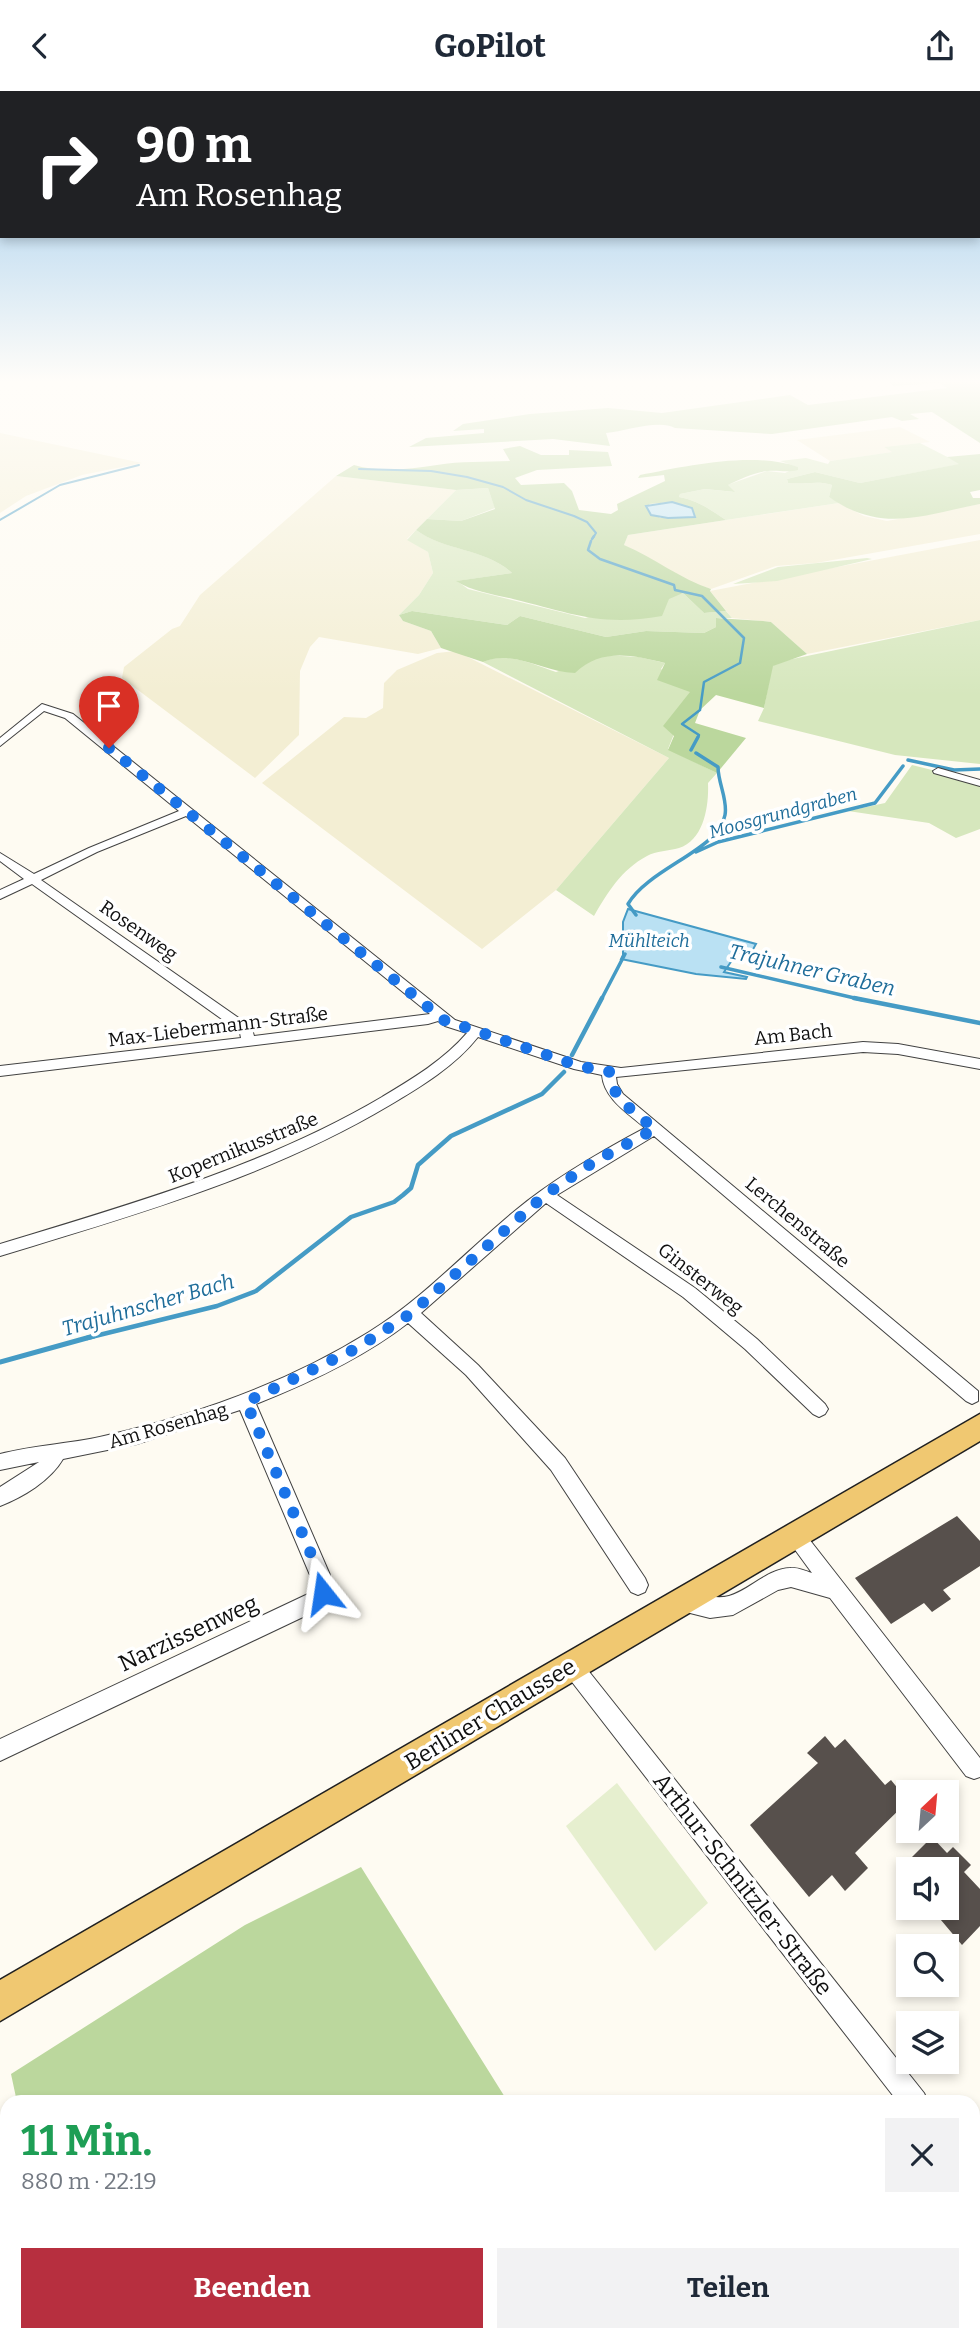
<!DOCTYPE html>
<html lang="de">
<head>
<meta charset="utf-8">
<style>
	body { margin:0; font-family:Bitter,serif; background:#f2f2f3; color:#1f2937; height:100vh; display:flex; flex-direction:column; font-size:26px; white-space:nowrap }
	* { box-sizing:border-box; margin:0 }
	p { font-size:23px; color:#747a83 }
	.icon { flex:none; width:38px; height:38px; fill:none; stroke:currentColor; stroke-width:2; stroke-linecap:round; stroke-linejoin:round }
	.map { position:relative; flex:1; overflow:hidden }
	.side { position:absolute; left:0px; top:2004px; width:980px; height:247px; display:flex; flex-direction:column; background:#fff; border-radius:21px 21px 0 0; box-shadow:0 4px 10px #0003 }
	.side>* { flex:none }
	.banner { position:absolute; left:0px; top:0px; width:980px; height:147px; box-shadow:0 4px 10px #0003; background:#202124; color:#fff; overflow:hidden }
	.needle { width:46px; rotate:26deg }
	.tools { position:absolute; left:896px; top:1689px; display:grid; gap:14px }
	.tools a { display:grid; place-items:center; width:63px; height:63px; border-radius:0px; background:#fff; box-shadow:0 4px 10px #0003; font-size:35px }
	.pin { position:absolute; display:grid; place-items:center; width:60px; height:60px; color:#fff; margin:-72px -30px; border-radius:50% 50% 50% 0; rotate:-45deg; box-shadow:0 0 7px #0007 }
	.pin .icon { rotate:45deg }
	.me { position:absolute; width:77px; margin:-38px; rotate:345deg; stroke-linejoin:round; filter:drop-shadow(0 0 5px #0008) }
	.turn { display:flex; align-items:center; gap:24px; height:147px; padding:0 21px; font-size:32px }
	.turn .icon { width:91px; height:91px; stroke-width:2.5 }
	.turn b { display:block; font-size:49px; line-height:60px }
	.round { display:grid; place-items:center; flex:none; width:74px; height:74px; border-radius:0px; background:#f2f2f3 }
	.summary { display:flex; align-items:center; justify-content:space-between; height:119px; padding:0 21px }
	h1 { font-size:42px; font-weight:700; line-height:52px; color:#1e9e55 }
	.button { display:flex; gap:14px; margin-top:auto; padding:14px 21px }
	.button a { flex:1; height:80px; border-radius:0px; background:#b72f3f; color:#fff; font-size:28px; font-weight:700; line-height:80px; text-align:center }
	.button a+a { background:#f2f2f3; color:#1f2937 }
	header { display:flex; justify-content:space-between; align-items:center; height:91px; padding:0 21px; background:#fff; font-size:32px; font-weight:700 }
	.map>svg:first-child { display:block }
	.farmland { fill:#f3eed3 }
	.green { fill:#d6e7bd }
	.forest { fill:#bbd79d; fill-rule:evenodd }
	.pitch { fill:#e6efcf }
	.water { fill:#bae1f3; stroke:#459bc5; stroke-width:2 }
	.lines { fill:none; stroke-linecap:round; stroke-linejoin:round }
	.stream-far4 { stroke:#459bc5; stroke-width:2 }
	.stream-far3 { stroke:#459bc5; stroke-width:2.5 }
	.stream-far2 { stroke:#459bc5; stroke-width:3.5 }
	.stream-far1 { stroke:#459bc5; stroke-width:4.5 }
	.stream { stroke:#459bc5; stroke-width:5 }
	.building { fill:#57504c }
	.minor-casing { stroke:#424242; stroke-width:2 }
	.primary-casing { stroke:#202020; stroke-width:3 }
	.minor { fill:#fff; fill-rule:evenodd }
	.primary { fill:#f0c871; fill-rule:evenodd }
	.route { stroke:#1a73e8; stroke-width:12; stroke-dasharray:0 21.6 }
	.labels { text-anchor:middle; stroke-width:7; stroke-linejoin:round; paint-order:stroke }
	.far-water-label { font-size:18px; font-style:italic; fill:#1f6d9a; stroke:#fff }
	.street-label { font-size:19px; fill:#0f0f0f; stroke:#fff }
	.water-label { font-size:21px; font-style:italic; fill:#1f6d9a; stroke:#fff }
	.near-street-label { font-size:23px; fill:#0f0f0f; stroke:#fff }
</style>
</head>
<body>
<header><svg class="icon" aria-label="back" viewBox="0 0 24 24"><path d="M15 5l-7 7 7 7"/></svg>GoPilot<svg class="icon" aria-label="share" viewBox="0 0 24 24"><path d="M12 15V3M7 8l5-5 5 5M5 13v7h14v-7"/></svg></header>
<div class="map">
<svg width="980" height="2250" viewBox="0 0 980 2250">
	<rect width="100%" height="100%" fill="#fefbf2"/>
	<path class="farmland" d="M 900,336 L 930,351 L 885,356 L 893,361 L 830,370 L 797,349 Z
		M 0,342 L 142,372 L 82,384 L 26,405 L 0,422 Z
		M 336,385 L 456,399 L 407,448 L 428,461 L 433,482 L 419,504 L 399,524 L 403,530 L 431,540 L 441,557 L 418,563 L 319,546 L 310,556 L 300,580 L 299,644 L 255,687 L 122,587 L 124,576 L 172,538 L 180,535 L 200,504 Z
		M 839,412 L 864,425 L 887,430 L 980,413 L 980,443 L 816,472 L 776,475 L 711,498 L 687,490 L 624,454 L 628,444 Z
		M 980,449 L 980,529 L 807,563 L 771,531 L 732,527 L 710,500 Z
		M 456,560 L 669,667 L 556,799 L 482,858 L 262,692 L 344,626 L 366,627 L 383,617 L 384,592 L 397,579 L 437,562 Z"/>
	<path class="green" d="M 920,352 L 961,373 L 860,392 L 815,381 L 787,388 L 788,392 C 804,394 818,389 832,394 L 829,406 L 839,412 L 726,429 C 709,418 699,410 679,406 L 680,403 L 705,398 L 734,401 L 727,394 L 767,380 L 785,382 L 797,376 L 780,370 L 806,367 L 828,373 L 830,370 L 892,361 L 884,356 Z
		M 488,397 L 495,417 L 461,430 L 427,428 L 456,399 Z
		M 416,439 C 445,460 487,458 512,482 L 457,490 L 468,498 L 585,527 L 683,502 L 704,522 L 726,520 L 732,527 L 716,527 L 716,536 L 704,542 L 646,540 L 606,546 L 520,525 L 507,534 L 412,520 L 399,524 L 419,504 L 433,482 L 428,461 L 407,449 Z
		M 867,467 L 872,468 L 777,490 L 733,493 L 778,476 Z
		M 980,529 L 980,673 L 895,664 L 758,630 L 764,617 L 772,575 L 783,570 Z
		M 604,564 L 639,566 L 665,572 L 661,578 L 691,600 L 668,658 L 717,682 L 708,692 C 709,715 704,749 679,757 C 669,760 656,760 647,765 C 621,779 608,801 594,825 L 556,799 L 669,667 L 483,571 C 507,560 532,573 556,581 Z
		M 912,674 L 980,691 L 980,738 L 956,747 L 929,732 L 848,720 L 885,712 Z"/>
	<path class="forest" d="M 889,290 L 980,290 L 980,352 L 932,321 L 910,323 L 919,328 L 902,330 L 892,326 L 772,343 L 675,337 C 659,328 626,340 606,342 L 610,355 L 553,348 L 409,356 L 426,347 L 484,342 L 484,338 L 453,340 L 463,333 L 530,323 L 608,317 L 662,322 L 790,304 L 808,314 L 947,297 L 939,292 L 893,295 Z
		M 520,355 L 541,364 L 569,364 L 569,359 L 608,361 L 612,375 L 537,379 L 515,387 L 521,394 L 564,392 L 572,400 L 579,419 L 611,423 L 618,419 L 617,413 L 665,390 L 664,384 L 638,387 L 640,384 C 686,375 753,360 798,376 L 798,379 C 786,382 779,379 768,380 C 755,381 740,388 728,394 L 735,401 L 705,398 L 680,403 L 679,406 C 699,410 709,418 726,429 L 628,444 L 624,454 C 655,467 680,488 711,498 L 710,500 L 726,520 L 704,522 L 683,502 L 669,508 L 662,525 C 600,536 571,522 513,508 C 493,503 473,501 456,490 L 512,482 C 487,458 444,460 416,439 L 427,428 L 461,430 L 495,418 L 488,397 L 456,399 L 336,385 L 354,374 C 381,382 409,378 437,374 C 460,370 486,371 510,370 L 503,358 ZM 672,411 L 689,416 L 694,426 L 660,427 L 649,413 Z
		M 980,363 L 980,399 L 970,401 L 973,407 L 980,407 L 980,413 C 922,424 882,443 829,406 L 832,394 C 818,389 803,394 788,392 L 787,388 L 815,381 L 860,392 L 959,373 L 947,366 Z
		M 412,520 L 507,534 L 520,525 L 606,546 L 646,540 L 704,542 L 716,536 L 716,527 L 763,530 L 771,531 L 807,563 L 773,575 L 764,617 L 716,604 L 700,619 L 695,632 L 746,647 L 717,682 L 668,659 L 674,645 L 663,635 L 690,601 L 657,589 L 665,572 C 632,564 601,557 575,582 C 543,581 513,558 483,571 L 441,557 L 431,540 L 403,530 L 399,524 Z
		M 361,1776 L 508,2011 L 17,2011 L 11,1983 L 245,1834 Z
		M 7,2111 L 7,2244 L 581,2244 L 585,2250 L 0,2250 L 0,2115 Z"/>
	<path class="pitch" d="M 617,1692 L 708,1812 L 655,1860 L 566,1735 Z"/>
	<path class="water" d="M 672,411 L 692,417 L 695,426 L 668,427 L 651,424 L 646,415 Z
		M 628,818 L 756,853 L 751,862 L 737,862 L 724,881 L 747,886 L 746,888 L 696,883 L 621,868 L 623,864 L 623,831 Z"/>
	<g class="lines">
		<path class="stream-far4" d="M 359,378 L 431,380 L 467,386 L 503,396 L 526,409 L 574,425 L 587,431 L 596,442 L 593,447
			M 0,429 L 60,394 L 139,374"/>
		<path class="stream-far3" d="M 592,448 L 594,445
			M 591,450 L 588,459 L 600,468 L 674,494 L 675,499 L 702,505 L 744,547 L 740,572 L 704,591 L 700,619 L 682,633 L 699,644 L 697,648"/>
		<path class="stream-far2" d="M 691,659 L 698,646
			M 908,669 L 954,679 L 980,678
			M 696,761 L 718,751 L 875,712 L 903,675
			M 636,824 L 628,813 C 649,777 719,759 725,724 C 728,709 718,692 718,676 L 696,662
			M 721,876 L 863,909
			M 601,909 L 625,863"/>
		<path class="stream-far1" d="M 854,907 L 980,932
			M 572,964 L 602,907
			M 87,1247 L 217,1215 L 256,1200 L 351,1126 L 394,1111 L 403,1104 L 411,1097 L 418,1074 L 451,1045 L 542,1003 L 564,981"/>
		<path class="stream" d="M 0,1271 L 94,1245"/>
	</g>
	<path class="building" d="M 957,1425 L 980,1450 L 980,1475 L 943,1499 L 951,1508 L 932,1521 L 924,1512 L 891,1533 L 855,1487 Z
		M 825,1645 L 835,1657 L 845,1648 L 885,1694 L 891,1689 L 908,1710 L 855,1762 L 868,1777 L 845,1800 L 832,1784 L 809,1806 L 750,1734 L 818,1672 L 807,1662 Z
		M 932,1746 L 947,1762 L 953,1756 L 971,1774 L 964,1781 L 980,1798 L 980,1835 L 962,1854 L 930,1816 L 947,1816 L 947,1778 L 900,1778 Z"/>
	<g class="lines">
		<g class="minor-casing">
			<path id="minor" d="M 42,613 L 73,623 L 455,929 L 581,971 L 621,977 L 863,951 L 898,953 L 980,968 L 980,978 L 898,963 L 863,961 L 616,986 L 617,993 L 623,1003 L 978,1300 L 978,1310 L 972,1313 L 966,1310 L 654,1045 L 557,1104 L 695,1197 L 757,1248 L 825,1313 L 828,1318 L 825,1323 L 819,1326 L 813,1323 L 745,1258 L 683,1206 L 546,1112 L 421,1222 L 478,1274 L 565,1367 L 645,1487 L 648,1494 L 645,1501 L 638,1504 L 631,1501 L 551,1379 L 466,1284 L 408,1232 C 363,1267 309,1292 256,1313 L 330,1484 L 332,1502 L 322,1517 L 0,1670 L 0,1648 L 308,1503 L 312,1499 L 310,1484 L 240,1319 L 137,1353 L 63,1368 C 50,1390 23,1406 0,1415 L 0,1396 L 39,1371 L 0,1379 L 0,1363 C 34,1354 70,1353 104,1345 C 196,1324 289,1291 369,1241 C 424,1207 467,1159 516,1119 C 555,1087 600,1061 645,1037 C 628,1022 604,1008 602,984 L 574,978 L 478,946 C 455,975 422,995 390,1014 C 269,1086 134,1124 0,1165 L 0,1153 C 131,1113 263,1076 382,1006 C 412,988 444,969 467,942 L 445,935 L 438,930 L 428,933 L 0,985 L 0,975 L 241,947 L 240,942 L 233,936 L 32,793 L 0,808 L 0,799 L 24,788 L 0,770 L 0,762 L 34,783 L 89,757 L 179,720 L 65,627 L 44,620 L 0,655 L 0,647 ZM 186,725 L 430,923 L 254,945 L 252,938 L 243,930 L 41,789 L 97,761 Z
				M 938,677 L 980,689 L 980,695 L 934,682 L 933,680 Z
				M 795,1436 L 802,1439 L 980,1667 L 980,1686 L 974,1688 L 966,1685 L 830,1507 L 791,1496 L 778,1499 L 733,1524 L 710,1527 L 674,1518 L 671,1511 L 674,1504 C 691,1497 710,1510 729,1505 C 750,1499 767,1478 790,1477 C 797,1476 805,1480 812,1482 L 785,1445 L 788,1439 Z
				M 572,1565 L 579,1568 L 924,2002 L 928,2011 L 898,2011 L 565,1582 L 562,1575 L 565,1568 Z
				M 973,2072 L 980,2074 L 980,2107 L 973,2105 Z"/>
		</g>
		<g class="primary-casing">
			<path id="primary" d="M 980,1323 L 980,1350 L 0,1930 L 0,1889 Z"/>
		</g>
		<use href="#minor" class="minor"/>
		<use href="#primary" class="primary"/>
	</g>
	<linearGradient id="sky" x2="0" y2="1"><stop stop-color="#95c6ec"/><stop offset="0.48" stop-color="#fffdf9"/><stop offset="1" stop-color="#fffdf9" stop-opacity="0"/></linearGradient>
	<rect width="980" height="605" fill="url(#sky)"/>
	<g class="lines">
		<path class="route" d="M 109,657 L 444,929 L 579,975 L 610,981 C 610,1007 636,1022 655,1038 L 595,1070 L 545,1104 L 410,1223 L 357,1257 L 246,1311 L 320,1484 L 323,1502"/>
	</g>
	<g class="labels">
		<g class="far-water-label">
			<text transform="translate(783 722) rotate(-15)" y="6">Moosgrundgraben</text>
			<text x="649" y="856">Mühlteich</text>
		</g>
		<g class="street-label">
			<text transform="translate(139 839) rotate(35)" y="7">Rosenweg</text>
			<text transform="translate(218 935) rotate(-7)" y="7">Max-Liebermann-Straße</text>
			<text transform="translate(793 943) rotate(-6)" y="7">Am Bach</text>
			<text transform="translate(243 1056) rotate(-22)" y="7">Kopernikusstraße</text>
			<text transform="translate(798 1131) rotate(40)" y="7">Lerchenstraße</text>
			<text transform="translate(701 1187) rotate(38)" y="7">Ginsterweg</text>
			<text transform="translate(168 1334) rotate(-16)" y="7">Am Rosenhag</text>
		</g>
		<g class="water-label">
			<text transform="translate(812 879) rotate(13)" y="7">Trajuhner Graben</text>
			<text transform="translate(148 1214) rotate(-16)" y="7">Trajuhnscher Bach</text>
		</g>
		<g class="near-street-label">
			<text transform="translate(188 1542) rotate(-25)" y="8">Narzissenweg</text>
			<text transform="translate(490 1623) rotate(-31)" y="8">Berliner Chaussee</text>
			<text transform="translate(743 1793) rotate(52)" y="8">Arthur-Schnitzler-Straße</text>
		</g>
	</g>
</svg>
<div class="tools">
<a><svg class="needle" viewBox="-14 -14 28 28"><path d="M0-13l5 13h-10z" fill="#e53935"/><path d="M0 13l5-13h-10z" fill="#747a83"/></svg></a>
<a><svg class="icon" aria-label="sound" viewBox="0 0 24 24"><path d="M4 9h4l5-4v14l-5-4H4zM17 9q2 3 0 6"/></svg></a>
<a><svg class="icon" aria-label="search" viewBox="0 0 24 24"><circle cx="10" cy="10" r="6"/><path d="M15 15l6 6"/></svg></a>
<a><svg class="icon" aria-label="layers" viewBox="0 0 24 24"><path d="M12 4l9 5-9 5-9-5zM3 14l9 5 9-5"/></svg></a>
</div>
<div class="pin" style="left:109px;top:657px;background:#d93025"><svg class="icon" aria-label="arrive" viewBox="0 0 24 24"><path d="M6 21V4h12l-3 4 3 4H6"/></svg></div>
<svg class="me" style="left:323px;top:1502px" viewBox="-20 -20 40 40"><path d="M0-17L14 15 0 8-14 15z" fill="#1a73e8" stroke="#fff" stroke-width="4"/></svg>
<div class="banner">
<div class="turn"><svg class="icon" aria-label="right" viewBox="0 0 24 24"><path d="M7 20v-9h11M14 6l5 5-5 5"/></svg><div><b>90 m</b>Am Rosenhag</div></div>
</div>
<section class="side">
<div class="summary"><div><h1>11 Min.</h1><p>880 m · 22:19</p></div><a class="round"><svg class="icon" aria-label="close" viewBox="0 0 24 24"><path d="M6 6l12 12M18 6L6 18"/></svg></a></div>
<div class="button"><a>Beenden</a><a>Teilen</a></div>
</section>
</div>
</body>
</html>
